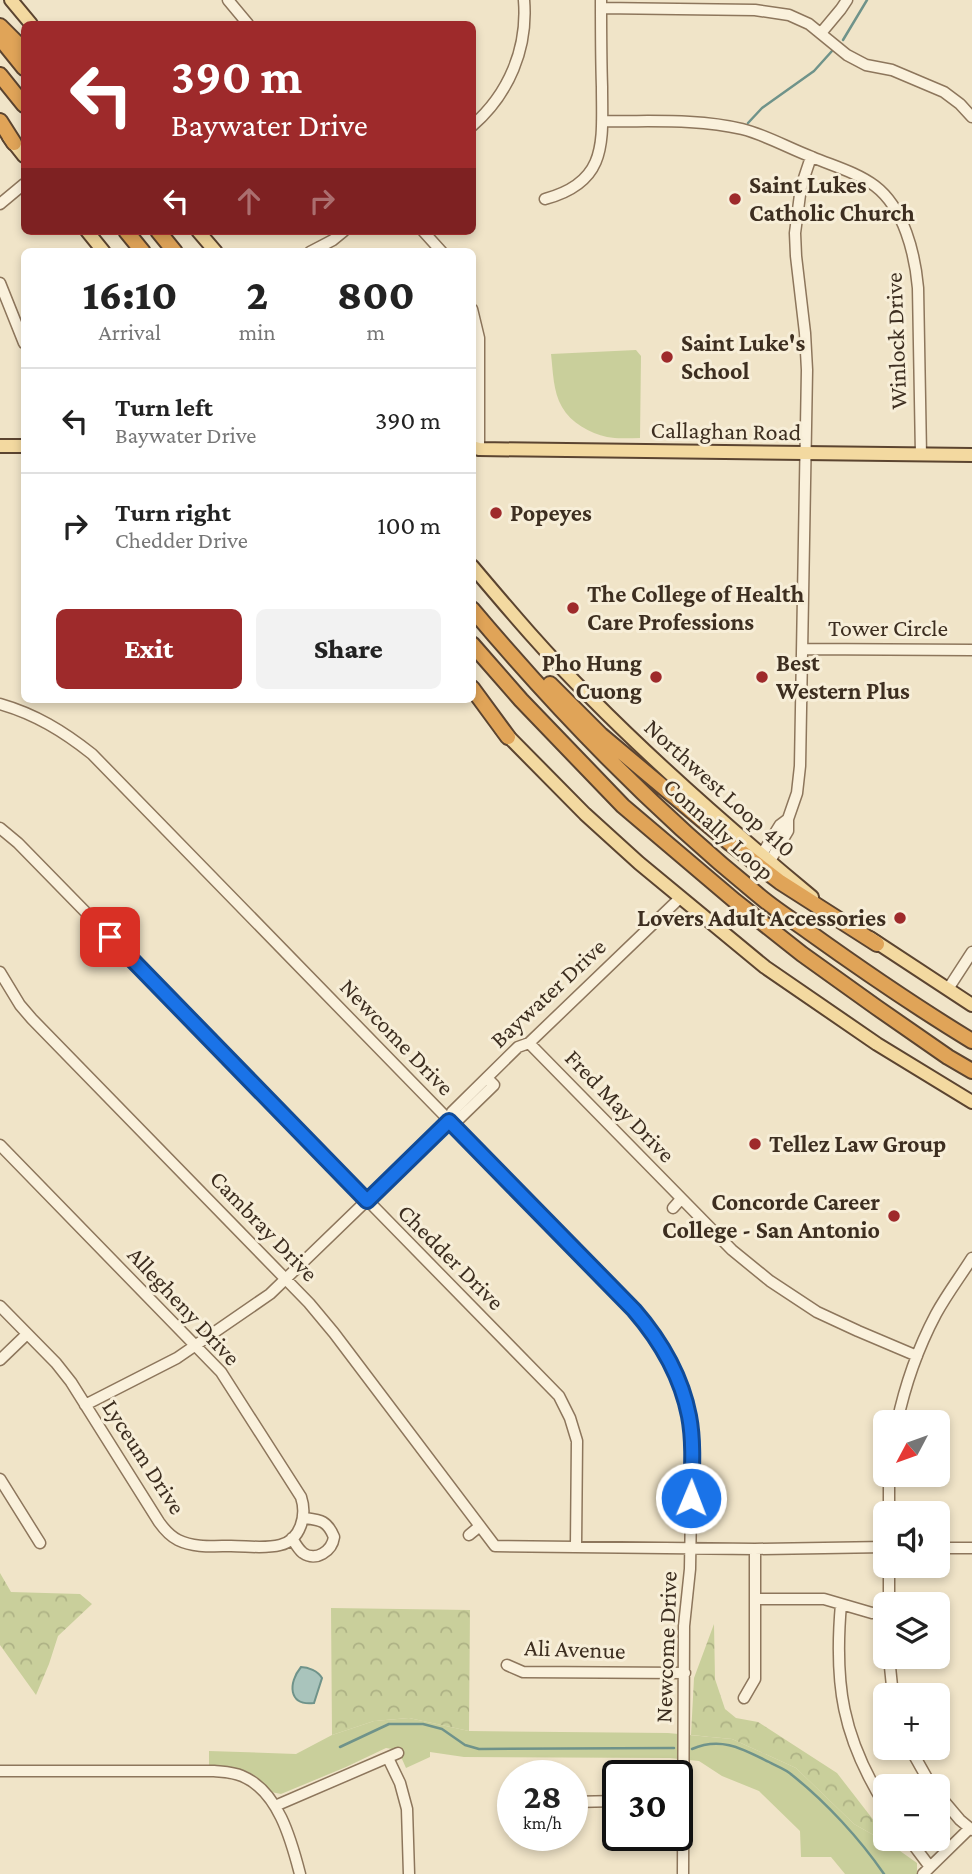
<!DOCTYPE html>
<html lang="en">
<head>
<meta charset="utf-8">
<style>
	body { margin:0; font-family:"Crimson Pro",serif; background:#f2f2f2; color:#222; height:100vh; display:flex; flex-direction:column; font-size:26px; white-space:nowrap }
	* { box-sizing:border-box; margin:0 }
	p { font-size:23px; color:#767676 }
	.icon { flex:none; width:38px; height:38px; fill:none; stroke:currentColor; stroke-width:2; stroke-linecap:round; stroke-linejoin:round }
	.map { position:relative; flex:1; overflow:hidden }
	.side { position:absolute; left:21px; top:248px; width:455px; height:455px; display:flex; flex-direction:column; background:#fff; border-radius:10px; box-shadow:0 4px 10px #0003 }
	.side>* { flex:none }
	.hud { position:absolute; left:21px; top:21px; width:455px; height:214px; border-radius:10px; box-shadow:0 4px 10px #0003; background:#9e2a2b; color:#fff; overflow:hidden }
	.needle { width:46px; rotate:229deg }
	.fabs { position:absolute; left:873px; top:1410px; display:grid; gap:14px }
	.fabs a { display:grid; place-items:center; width:77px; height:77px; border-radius:10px; background:#fff; box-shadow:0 4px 10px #0003; font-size:35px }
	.speed { position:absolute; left:497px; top:1760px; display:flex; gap:14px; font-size:35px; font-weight:700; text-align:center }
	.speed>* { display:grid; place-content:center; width:91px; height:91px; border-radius:50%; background:#fff; box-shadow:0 4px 10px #0003; line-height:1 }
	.speed small { font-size:18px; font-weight:400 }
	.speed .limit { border:4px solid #111; border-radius:10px; background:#fff; color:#111 }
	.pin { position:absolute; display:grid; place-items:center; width:60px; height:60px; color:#fff; margin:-30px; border-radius:14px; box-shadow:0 4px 10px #0006 }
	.me { position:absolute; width:77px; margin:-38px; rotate:1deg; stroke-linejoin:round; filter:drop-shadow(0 0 5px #0008) }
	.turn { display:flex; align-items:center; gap:24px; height:147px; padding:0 35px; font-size:32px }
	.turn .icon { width:91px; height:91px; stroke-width:2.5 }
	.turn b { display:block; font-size:49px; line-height:60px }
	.lanes { display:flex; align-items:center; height:66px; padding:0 35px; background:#0003; justify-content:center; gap:35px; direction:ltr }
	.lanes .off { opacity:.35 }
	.eta { display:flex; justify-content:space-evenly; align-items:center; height:119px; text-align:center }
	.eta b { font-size:42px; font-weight:800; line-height:49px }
	.action { display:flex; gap:14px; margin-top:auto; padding:14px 35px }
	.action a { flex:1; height:80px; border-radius:10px; background:#9e2a2b; color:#fff; font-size:28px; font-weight:800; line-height:80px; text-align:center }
	.action a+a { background:#f2f2f2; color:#222 }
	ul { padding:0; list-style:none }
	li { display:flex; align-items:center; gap:21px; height:105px; padding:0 35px; border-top:2px solid #e0e0e0 }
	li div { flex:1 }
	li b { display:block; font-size:26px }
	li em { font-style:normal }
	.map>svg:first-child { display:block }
	.green { fill:#c9cf9b }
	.forest { fill:url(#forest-crowns) }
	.water { fill:#a9c4bc; stroke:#6f938a; stroke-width:2 }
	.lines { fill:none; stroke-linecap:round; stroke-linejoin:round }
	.stream { stroke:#6f938a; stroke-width:2.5 }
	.minor-casing { stroke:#8d765c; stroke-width:13 }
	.major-casing { stroke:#5b4430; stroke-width:16 }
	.highway-casing { stroke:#5b4430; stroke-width:18 }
	.minor { stroke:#faf1dc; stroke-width:10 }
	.major { stroke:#f3d9a0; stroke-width:12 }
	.highway { stroke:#e0a458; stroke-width:14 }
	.route-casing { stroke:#114b97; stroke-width:18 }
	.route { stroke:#1a73e8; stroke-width:12 }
	.poi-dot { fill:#9e2a2b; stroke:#f7eed8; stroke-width:2.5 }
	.labels { text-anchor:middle; stroke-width:6; stroke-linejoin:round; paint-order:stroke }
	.poi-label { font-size:24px; font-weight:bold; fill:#3d2e20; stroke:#f7eed8; text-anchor:start }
	.street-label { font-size:24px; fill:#3d2e20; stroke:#f7eed8 }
</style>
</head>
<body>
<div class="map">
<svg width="972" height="1874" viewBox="0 0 972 1874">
	<defs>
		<pattern id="forest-crowns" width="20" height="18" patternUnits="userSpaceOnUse" patternTransform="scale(1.75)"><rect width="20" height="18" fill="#c9cf9b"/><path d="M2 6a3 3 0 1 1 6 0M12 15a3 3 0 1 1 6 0" fill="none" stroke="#aeb285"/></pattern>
	</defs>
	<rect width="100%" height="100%" fill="#f0e4c8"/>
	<path class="green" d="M 636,350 L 641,356 L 640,438 C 629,438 617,439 607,437 C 590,433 571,423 562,407 C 553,392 553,371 551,354 Z
		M 409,1718 L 469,1731 L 668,1733 L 732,1739 L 796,1768 L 854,1824 L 893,1846 L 917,1863 L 917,1874 L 845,1874 L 831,1857 L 801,1857 L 800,1831 L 759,1791 L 722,1776 L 699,1761 L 670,1758 L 464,1757 L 430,1752 L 430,1757 L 406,1768 L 398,1750 L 386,1748 L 346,1767 L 281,1794 L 271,1792 C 250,1766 241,1768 209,1768 L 209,1751 L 296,1754 L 332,1735 L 374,1721 Z"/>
	<path class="forest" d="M 0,1573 L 11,1592 L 80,1594 L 92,1604 L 58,1636 L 49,1664 L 36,1695 L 0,1645 Z
		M 331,1608 L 470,1610 L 469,1731 L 409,1718 L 374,1721 L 332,1735 Z
		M 714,1624 L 715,1679 L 725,1709 L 736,1718 L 758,1722 L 837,1773 L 885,1835 L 886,1839 L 889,1839 L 893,1846 L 854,1824 L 796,1768 L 732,1739 L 691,1735 L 694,1678 Z"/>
	<path class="water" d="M 301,1667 C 308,1667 318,1671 322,1678 L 314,1703 C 288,1706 288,1683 301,1667 Z"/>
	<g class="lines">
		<path class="stream" d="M 843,40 L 867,0
			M 748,123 L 762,108 L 814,71 L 832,51
			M 340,1747 L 389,1724 L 423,1724 L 442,1729 L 465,1745 L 479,1749 L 674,1748
			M 692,1749 C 721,1736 743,1749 769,1762 C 776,1766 786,1769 792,1775 C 826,1802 860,1839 884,1874"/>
		<g class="minor-casing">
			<path id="minor" d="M 228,0 L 248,24
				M 601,8 L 755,10 L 789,15 L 809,24 L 847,55 L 866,65 L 892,70 L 944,92 L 960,104 L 972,117
				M 821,33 L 841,9 L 847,0
				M 602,121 C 648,122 696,118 742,129 C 766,135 788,148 812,157 C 833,166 856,172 875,186 C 904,208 915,254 918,288 L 921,455
				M 472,126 C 509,94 528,48 524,0
				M 545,199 C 609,182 602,141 602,87 C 601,58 601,29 601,0
				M 0,204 L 24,184
				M 423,231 L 442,252
				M 310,252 L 333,240 L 344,231
				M 0,283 L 24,343
				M 472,309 L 479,338 L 479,449
				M 803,649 L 972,650
				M 0,704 C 35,714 63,731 92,754 L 634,1310 L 649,1327 L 663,1348 L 674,1369 L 682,1390 L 689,1416 L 692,1449 L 690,1569 L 684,1626 L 683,1874
				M 0,828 L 18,843 L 559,1396 L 570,1418 L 577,1441 L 576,1546
				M 762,854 L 780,825 L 788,819
				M 770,861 L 788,831 L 788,819 L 797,793 L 800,766 L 807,370 L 805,333 L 796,256 L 795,233 L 801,187 L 811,157
				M 0,972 L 20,1005 L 32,1019 L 309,1303 L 334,1333 L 495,1546 L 755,1549 L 886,1547
				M 948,989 L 972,952
				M 529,1043 L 732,1250 L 770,1281 L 817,1312 L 858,1331 L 917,1356
				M 449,1121 L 459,1119 L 494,1085 L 487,1078
				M 0,1145 L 221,1372 L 301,1497 C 307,1515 301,1540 280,1545 C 265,1549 247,1546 231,1546 C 214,1546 194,1548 178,1540 C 170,1536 164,1529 159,1522 L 71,1382 L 56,1363 L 0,1306
				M 673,1208 L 681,1199
				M 0,1360 L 27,1334
				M 85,1405 L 177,1358 L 270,1294 L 449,1121 L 452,1112 L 518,1047 L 529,1043 L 680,898
				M 897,1423 C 905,1385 918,1348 936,1314 C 947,1294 960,1277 972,1258
				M 0,1479 L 40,1543
				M 889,1514 L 889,1475
				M 469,1535 L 480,1526
				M 292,1538 C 295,1543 298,1549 303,1553 C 316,1562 332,1551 334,1537 C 327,1520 320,1520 304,1518
				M 938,1548 L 972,1548
				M 889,1566 L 889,1605
				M 755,1599 L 824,1599 L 872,1613 L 886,1612
				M 841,1604 C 834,1684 842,1737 886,1807
				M 889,1657 L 893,1696
				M 507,1665 L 523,1672 L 685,1673
				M 744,1698 L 755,1679 L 755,1549
				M 910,1748 L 932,1787
				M 388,1758 L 400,1783 L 407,1809 L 409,1874
				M 0,1771 L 214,1771 C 224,1772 233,1772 242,1776 C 278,1791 291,1839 300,1874
				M 938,1794 L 960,1820 L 972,1830
				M 572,1802 L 618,1801
				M 275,1806 L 398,1753
				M 909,1839 L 930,1867
				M 923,1874 L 970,1828"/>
		</g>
		<g class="major-casing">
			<path id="major" d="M 11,0 L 31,24
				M 9,137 L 24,156
				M 87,231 L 104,252
				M 198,231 L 216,252
				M 0,446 L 24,446
				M 472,447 L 479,449 L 972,455
				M 472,566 C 510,611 548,656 590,697 C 660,768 736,834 812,897
				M 502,730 L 585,814 L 639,863 L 765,967 L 877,1044 L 972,1102
				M 870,938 L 972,1005"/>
		</g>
		<g class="highway-casing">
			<path id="highway" d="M 0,26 L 24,50
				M 0,38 L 24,68
				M 0,75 L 24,105
				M 0,121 L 14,143
				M 126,231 L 143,252
				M 158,231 L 175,252
				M 472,609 C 557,710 655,811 757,894 C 773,908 791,919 809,932 C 862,970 916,1007 972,1041
				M 472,644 L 521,700 L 623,806 L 735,901 L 802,954 L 876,1007 L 948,1057 L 972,1071
				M 550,684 L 601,735 L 731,844 L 780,882 L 877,944
				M 472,688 L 508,737"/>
		</g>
		<use href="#minor" class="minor"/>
		<use href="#major" class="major"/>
		<use href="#highway" class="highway"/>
	</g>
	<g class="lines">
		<g class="route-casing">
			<path id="route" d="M 110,937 L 367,1201 L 449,1121 L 634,1310 C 660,1340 681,1375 689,1416 C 694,1442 692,1471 691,1498"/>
		</g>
		<use href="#route" class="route"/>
	</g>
	<g class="poi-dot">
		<circle cx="735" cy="199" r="7"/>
		<circle cx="667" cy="357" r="7"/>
		<circle cx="496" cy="513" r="7"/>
		<circle cx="573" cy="608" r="7"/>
		<circle cx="656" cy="677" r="7"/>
		<circle cx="762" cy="677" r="7"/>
		<circle cx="900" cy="918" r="7"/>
		<circle cx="755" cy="1144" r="7"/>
		<circle cx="894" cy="1216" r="7"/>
	</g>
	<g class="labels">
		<g class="poi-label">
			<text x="749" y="193">Saint Lukes<tspan x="749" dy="28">Catholic Church</tspan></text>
			<text x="681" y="351">Saint Luke's<tspan x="681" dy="28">School</tspan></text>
			<text x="510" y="521">Popeyes</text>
			<text x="587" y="602">The College of Health<tspan x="587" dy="28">Care Professions</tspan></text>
			<text x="642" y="671" text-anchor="end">Pho Hung<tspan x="642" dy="28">Cuong</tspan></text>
			<text x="776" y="671">Best<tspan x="776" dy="28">Western Plus</tspan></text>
			<text x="886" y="926" text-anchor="end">Lovers Adult Accessories</text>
			<text x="769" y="1152">Tellez Law Group</text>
			<text x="880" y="1210" text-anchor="end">Concorde Career<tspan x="880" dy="28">College - San Antonio</tspan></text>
		</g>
		<g class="street-label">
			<text transform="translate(896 341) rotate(-92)" y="8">Winlock Drive</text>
			<text transform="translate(726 431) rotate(1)" y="8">Callaghan Road</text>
			<text x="888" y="636">Tower Circle</text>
			<text transform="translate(720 788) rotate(42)" y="8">Northwest Loop 410</text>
			<text transform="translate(719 829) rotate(42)" y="8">Connally Loop</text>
			<text transform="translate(548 993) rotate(-43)" y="8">Baywater Drive</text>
			<text transform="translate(397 1037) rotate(46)" y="8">Newcome Drive</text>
			<text transform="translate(620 1106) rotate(46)" y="8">Fred May Drive</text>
			<text transform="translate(264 1226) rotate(46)" y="8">Cambray Drive</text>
			<text transform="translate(451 1257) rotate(45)" y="8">Chedder Drive</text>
			<text transform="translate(184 1306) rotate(47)" y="8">Allegheny Drive</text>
			<text transform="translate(144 1457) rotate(57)" y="8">Lyceum Drive</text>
			<text transform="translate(666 1647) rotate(-88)" y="8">Newcome Drive</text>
			<text transform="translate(575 1649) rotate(2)" y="8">Ali Avenue</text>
		</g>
	</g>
</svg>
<div class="fabs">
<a><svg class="needle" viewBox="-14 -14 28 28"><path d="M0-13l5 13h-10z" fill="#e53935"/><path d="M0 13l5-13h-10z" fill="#767676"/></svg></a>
<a><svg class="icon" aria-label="sound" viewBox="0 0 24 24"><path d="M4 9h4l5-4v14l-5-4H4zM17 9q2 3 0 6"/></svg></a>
<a><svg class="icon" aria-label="layers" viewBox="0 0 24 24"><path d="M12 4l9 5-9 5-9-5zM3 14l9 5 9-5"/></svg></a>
<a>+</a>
<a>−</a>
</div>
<div class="speed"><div>28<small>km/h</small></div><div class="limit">30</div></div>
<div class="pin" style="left:110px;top:937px;background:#d93025"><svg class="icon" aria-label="arrive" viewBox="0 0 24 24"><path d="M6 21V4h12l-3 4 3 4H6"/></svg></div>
<svg class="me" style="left:691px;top:1498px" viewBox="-20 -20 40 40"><circle r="17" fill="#1a73e8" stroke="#fff" stroke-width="3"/><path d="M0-11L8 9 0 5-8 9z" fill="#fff"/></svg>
<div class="hud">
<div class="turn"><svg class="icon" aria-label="left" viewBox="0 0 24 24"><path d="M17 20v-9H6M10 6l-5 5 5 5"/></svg><div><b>390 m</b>Baywater Drive</div></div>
<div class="lanes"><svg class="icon" aria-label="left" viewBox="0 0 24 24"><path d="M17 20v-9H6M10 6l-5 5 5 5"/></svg><svg class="icon off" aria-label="ahead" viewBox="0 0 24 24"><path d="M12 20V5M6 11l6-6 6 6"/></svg><svg class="icon off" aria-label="right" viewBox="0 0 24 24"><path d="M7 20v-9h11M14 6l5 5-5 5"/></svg></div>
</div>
<section class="side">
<div class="eta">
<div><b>16:10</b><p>Arrival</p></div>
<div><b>2</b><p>min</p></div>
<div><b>800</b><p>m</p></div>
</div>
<ul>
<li><svg class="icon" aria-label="left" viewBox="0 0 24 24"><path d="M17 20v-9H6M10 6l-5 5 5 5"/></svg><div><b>Turn left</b><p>Baywater Drive</p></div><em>390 m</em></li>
<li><svg class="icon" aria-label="right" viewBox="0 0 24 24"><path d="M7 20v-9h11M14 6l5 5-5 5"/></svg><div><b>Turn right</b><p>Chedder Drive</p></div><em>100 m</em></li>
</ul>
<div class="action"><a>Exit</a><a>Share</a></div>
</section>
</div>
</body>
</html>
